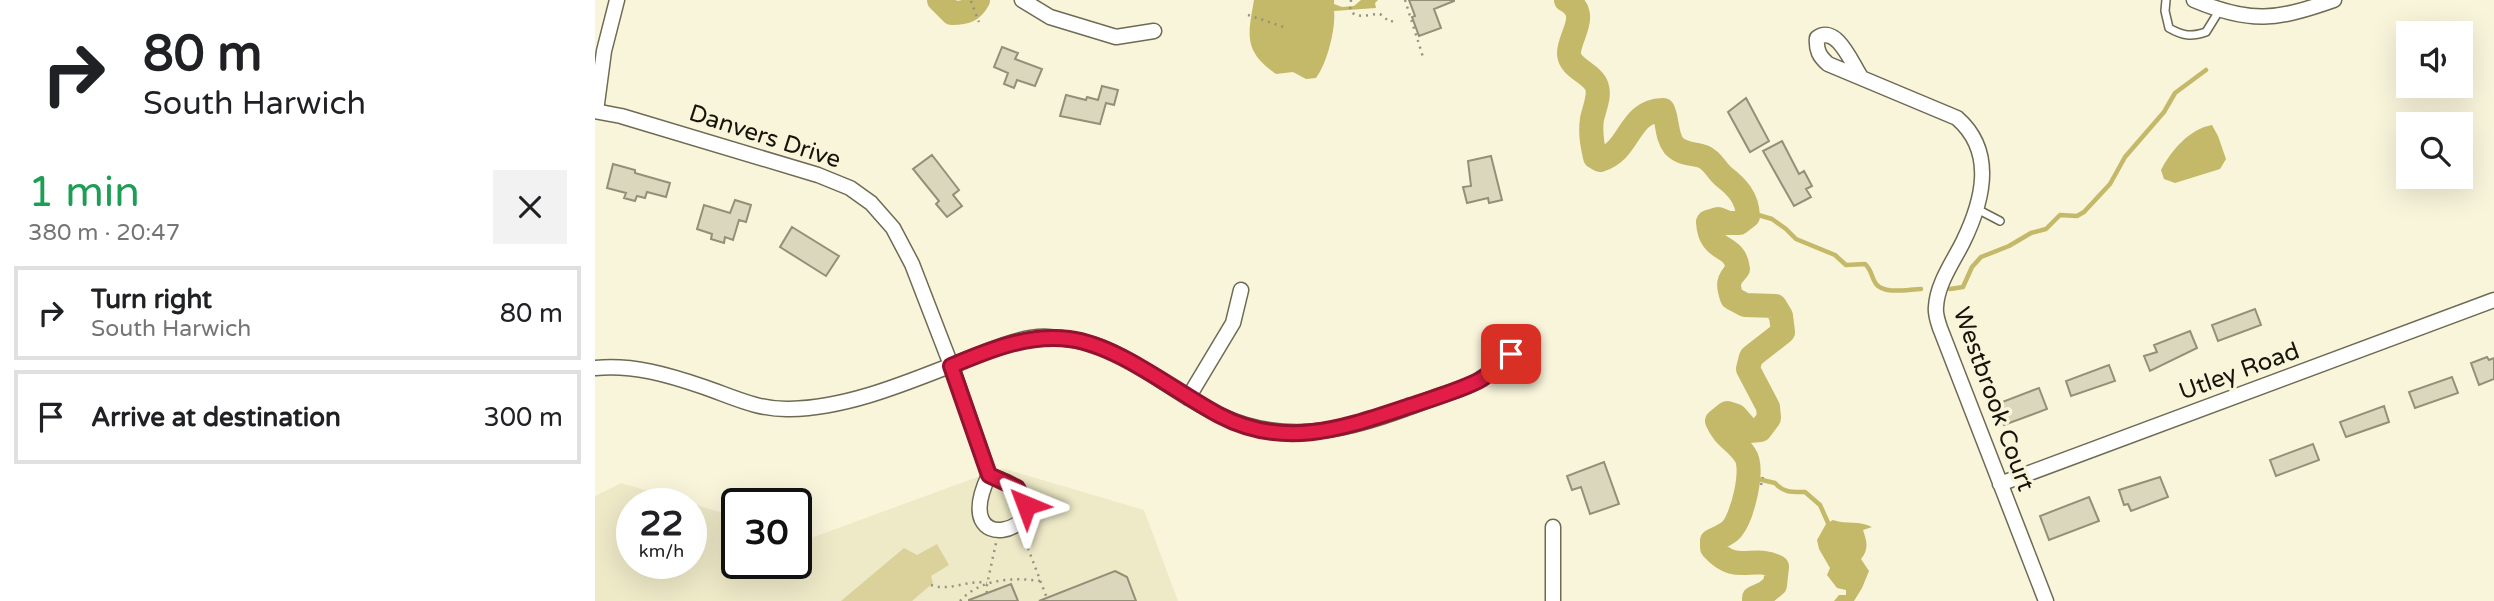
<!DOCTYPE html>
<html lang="en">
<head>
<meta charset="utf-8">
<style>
	body { margin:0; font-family:"Varela Round",sans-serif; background:#f2f2f2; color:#202124; height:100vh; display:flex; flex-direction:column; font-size:26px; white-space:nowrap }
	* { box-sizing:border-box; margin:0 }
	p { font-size:23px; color:#757577 }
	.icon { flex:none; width:38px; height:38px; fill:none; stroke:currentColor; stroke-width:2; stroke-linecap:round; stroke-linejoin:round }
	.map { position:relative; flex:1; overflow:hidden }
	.panel { display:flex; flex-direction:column; background:#fff; width:595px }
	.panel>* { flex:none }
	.banner { background:#fff; color:#202124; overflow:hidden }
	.tools { position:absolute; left:1801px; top:21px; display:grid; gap:14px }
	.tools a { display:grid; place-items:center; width:77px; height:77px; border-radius:0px; background:#fff; box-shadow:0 7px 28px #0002; font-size:35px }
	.speed { position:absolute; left:21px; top:488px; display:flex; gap:14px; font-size:35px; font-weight:700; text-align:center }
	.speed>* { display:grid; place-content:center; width:91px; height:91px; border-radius:50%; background:#fff; box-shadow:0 7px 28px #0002; line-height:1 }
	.speed small { font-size:18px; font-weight:400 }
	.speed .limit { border:4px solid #111; border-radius:10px; background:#fff; color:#111 }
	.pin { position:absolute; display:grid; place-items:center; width:60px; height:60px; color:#fff; margin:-30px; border-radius:14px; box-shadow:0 4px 10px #0006 }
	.me { position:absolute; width:77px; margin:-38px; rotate:316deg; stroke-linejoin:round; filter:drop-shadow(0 0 5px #0008) }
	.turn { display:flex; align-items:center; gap:24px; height:147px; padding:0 28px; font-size:32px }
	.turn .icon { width:91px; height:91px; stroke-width:2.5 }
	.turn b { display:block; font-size:49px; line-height:60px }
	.round { display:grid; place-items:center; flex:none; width:74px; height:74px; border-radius:0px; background:#f2f2f2 }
	.headline { display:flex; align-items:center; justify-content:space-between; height:119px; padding:0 28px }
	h1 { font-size:42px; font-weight:600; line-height:52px; color:#1e9e55 }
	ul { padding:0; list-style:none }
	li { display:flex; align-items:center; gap:21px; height:94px; margin:0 14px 10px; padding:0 14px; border:4px solid #e0e0e0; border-radius:0px }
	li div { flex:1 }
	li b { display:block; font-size:26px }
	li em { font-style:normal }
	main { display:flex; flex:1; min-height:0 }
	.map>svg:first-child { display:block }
	.built { fill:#eee9c7; fill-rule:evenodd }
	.green { fill:#dbd29b }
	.water { fill:#c4b869 }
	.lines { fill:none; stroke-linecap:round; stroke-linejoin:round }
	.stream { stroke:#c4b869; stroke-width:4.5 }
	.river { stroke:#c4b869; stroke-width:24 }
	.building { fill:#dad7bd; stroke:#939077; stroke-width:2 }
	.service-casing { stroke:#6e6b54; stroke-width:10 }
	.minor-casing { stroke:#6e6b54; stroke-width:17 }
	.path { stroke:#959280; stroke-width:2.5; stroke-dasharray:2 5; stroke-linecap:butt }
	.service { stroke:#fff; stroke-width:7 }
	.minor { stroke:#fff; stroke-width:14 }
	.route-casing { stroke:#92132f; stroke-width:18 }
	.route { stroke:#e11d48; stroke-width:12 }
	.labels { text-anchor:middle; stroke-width:7; stroke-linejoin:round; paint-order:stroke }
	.street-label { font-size:24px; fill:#15130a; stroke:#f9f5db }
</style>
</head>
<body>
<main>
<section class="panel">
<div class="banner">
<div class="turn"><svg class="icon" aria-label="right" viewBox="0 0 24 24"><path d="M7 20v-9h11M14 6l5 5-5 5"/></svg><div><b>80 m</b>South Harwich</div></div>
</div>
<div class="headline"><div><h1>1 min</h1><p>380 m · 20:47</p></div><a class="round"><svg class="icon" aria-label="close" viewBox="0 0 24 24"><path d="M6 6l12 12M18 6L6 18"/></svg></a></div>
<ul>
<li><svg class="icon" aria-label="right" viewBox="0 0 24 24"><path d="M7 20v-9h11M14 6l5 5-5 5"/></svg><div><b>Turn right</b><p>South Harwich</p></div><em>80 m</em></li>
<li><svg class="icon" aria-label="arrive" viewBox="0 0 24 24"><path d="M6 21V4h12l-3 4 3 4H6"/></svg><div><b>Arrive at destination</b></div><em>300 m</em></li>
</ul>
</section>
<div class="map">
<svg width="1899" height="601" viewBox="0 0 1899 601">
	<rect width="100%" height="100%" fill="#f9f5db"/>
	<path class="built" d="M 407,468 L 549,510 L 583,601 L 0,601 L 0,496 L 26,483 L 142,517 L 142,564 L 201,564 L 201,534 L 216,538 ZM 37,504 L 96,504 L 96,564 L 37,564 Z"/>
	<path class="green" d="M 342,544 L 354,565 L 336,576 L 338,583 L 317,601 L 246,601 L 309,548 L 322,555 Z"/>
	<path class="water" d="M 659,0 L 739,0 L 739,4 L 747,7 L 759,6 L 766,0 L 783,0 L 780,3 L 781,8 L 739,11 C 741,28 732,64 721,78 L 711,79 L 698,72 L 681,74 C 648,51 653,35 659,0 Z
		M 1617,125 L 1623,136 L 1631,159 L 1625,169 L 1580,183 L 1569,179 L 1566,170 C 1576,151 1594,129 1617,125 Z
		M 1238,520 C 1252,525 1264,520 1277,527 L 1268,530 C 1272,542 1274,549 1266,559 L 1274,571 L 1267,588 L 1259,601 L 1239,601 L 1244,595 L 1251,595 L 1251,590 L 1242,588 L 1232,575 L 1235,568 L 1224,549 L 1222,540 L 1231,524 Z"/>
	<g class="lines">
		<path class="stream" d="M 1153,212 L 1177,219 L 1191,229 L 1201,239 L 1240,255 L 1251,265 L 1270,264 C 1277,270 1276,277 1281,284 C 1290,295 1314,289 1326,289
			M 1355,289 L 1368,287 L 1377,267 L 1386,257 L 1414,246 L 1436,233 L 1451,229 L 1465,215 L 1482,216 L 1489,212 L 1515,184 L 1530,157 L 1569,112 L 1580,93 L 1611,70
			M 1154,477 L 1180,483 C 1189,493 1197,492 1210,492 L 1225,505 L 1234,525"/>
		<path class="river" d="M 344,0 L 357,13 C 370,13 377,11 383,0
			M 971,0 C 997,14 973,37 974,54 C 975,69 998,73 1002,87 C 1005,97 999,109 997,119 C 995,133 997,144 1000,157 L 1005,160 C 1037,150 1032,111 1068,110 C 1073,121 1071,136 1079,146 C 1088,155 1099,153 1109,157 C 1118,161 1121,170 1128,176 C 1142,187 1152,197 1153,216 L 1144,223 L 1133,223 L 1123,219 L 1113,222 C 1115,255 1140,242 1143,269 C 1133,280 1132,284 1137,298 L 1150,305 L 1180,306 L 1186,316 L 1188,332 L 1156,357 L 1153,369 L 1173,407 L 1174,418 L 1165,430 L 1154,431 L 1141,416 L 1132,413 L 1122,421 C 1129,438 1141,441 1150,455 C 1160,469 1147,517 1137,529 C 1132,535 1124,537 1117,541 L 1117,548 C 1142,576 1157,554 1182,567 L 1180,585 L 1170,593 L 1159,598 L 1159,601"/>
	</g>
	<path class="building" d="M 814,0 L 859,0 L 859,1 L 839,9 L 846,28 L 824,36 L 817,17 L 820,16 Z
		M 407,47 L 423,53 L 420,59 L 447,69 L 440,86 L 422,80 L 419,88 L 409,84 L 413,73 L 399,67 Z
		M 507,86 L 523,90 L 519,105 L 511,103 L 505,124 L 465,116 L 471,95 L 491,100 L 492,97 L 503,100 Z
		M 1151,98 L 1174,141 L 1155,152 L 1133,112 Z
		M 1187,141 L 1204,174 L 1209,171 L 1217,186 L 1211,189 L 1216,197 L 1199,206 L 1168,151 Z
		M 337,155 L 364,190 L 358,195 L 367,206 L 352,217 L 341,204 L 344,201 L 318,169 Z
		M 896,156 L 907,200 L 894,203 L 893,198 L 872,203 L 868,187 L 876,186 L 873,161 Z
		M 18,164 L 40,170 L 40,173 L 75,183 L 71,197 L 52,192 L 50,198 L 42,196 L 40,201 L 29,198 L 31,193 L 12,188 Z
		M 140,200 L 156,205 L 151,222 L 144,220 L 138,240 L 130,237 L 129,243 L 116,239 L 117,234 L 102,229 L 109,205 L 135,213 Z
		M 197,227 L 244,256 L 231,276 L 185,247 Z
		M 1660,309 L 1666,325 L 1623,341 L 1617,325 Z
		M 1595,331 L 1602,348 L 1555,371 L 1549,356 L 1562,352 L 1559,345 Z
		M 1892,357 L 1894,360 L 1899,358 L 1899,379 L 1884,385 L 1876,363 Z
		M 1514,365 L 1520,381 L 1476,396 L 1471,381 Z
		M 1857,377 L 1863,393 L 1820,408 L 1814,392 Z
		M 1444,388 L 1452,409 L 1409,425 L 1402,404 Z
		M 1789,406 L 1794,422 L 1751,437 L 1745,422 Z
		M 1718,444 L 1724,460 L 1681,476 L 1675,460 Z
		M 1009,462 L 1024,504 L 995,514 L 986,487 L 977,490 L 972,476 Z
		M 1565,477 L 1573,497 L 1536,511 L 1533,504 L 1529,505 L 1524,490 Z
		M 1494,497 L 1504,521 L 1454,540 L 1445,516 Z
		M 520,571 L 532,577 L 541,601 L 444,601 Z
		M 416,584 L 423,601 L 374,601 L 374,600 Z"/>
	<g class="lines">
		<g class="service-casing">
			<path id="service" d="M 1571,0 L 1570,11 L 1574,28 C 1588,36 1596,37 1611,32 L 1624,11
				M 1382,209 L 1405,221"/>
		</g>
		<g class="minor-casing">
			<path id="minor" d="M 427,0 L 455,17 L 521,37 L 559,31
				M 1599,0 C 1656,24 1682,20 1739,0
				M 1266,77 C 1257,64 1242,24 1222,38 C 1221,50 1224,56 1233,64 L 1362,118 C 1401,152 1388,201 1368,242 C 1358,262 1342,284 1341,307 C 1340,314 1343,322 1345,328 L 1451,601
				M 0,111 L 26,116 L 223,175 L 255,188 L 276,203 L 298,228 L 317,264 L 356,365 L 394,475 C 353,562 462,529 423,490 C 416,482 403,479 394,475
				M 1,111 L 9,51 L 22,0
				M 0,368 C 37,364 74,375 109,387 C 138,397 163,410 195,409 C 250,408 306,385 357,365 C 385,355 424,335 453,337 C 469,338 485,340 500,345 C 544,360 585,398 629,417 C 701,449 769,425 838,398 C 854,392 874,388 887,378 C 903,367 917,354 932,341
				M 593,398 L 638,323 L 646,290
				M 1405,484 L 1899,300
				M 958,527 L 958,601"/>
		</g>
		<path class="path" d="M 756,0 L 755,10 C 762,20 774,14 785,14 L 795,22 L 800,20
			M 810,0 L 828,57
			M 376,1 L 384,22
			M 653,15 L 692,28
			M 1166,485 L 1168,477
			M 428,535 L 453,601
			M 336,585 C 355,592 373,579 392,583
			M 392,593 L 391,589 L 401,543
			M 365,601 C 385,579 417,577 445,581"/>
		<use href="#service" class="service"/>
		<use href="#minor" class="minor"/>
	</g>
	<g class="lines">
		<g class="route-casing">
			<path id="route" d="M 431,505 L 422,488 L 394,475 L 356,366 C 394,350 432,334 474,339 C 523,345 579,391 624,415 C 688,449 746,429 809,408 C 833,400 860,392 883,381 C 895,375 906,363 916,354"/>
		</g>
		<use href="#route" class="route"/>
	</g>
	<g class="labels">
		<g class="street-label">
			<text transform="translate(170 136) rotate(18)" y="8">Danvers Drive</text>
			<text transform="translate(1644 371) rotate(-20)" y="8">Utley Road</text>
			<text transform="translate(1399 399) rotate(70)" y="8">Westbrook Court</text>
		</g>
	</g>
</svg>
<div class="tools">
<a><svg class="icon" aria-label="sound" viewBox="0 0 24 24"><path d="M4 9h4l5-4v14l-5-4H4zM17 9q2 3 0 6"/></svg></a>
<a><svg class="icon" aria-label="search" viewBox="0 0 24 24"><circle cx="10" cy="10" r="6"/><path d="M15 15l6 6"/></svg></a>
</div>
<div class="speed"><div>22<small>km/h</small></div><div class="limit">30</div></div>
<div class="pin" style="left:916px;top:354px;background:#d93025"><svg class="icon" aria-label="arrive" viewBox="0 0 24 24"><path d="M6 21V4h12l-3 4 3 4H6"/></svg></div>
<svg class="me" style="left:431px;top:505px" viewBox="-20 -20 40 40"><path d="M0-17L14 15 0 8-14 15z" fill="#e11d48" stroke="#fff" stroke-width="4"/></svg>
</div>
</main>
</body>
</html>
